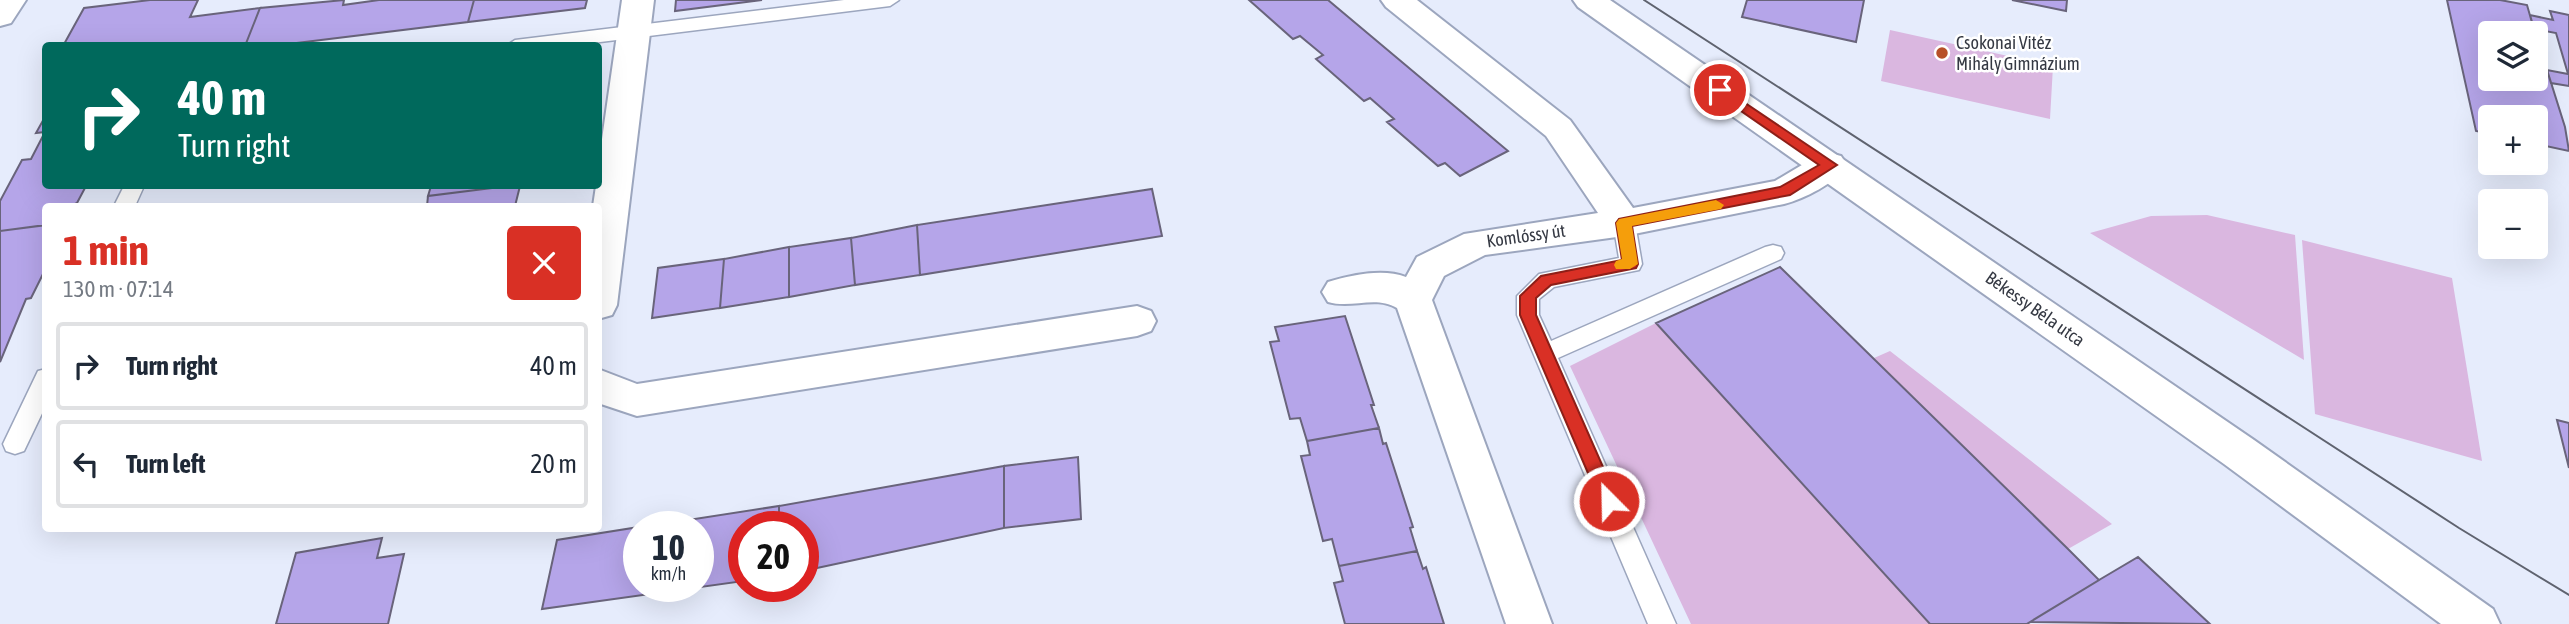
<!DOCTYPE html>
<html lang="en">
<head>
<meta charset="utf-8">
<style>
	body { margin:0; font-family:"Asap Condensed",sans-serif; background:#f6f6f7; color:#1f2937; height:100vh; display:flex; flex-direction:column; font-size:26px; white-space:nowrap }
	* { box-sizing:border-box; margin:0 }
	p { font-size:23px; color:#747a83 }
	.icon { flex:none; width:38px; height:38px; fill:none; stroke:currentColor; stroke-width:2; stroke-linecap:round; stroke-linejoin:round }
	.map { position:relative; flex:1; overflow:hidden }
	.details { position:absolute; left:42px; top:203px; width:560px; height:329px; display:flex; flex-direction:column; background:#fff; border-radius:7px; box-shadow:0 7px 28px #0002 }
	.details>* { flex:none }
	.top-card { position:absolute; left:42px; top:42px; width:560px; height:147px; border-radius:7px; box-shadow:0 7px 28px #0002; background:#00695c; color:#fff; overflow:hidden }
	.tools { position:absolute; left:2478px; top:21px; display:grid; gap:14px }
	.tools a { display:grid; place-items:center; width:70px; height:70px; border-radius:7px; background:#fff; box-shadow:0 7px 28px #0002; font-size:35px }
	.speed { position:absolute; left:623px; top:511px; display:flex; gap:14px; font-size:35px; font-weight:700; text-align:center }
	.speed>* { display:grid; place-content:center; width:91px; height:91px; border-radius:50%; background:#fff; box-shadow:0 7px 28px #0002; line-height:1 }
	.speed small { font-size:18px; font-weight:400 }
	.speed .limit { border:10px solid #d22; background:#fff; color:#111 }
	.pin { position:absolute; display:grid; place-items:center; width:60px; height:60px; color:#fff; margin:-30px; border:4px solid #fff; border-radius:50%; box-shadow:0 2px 7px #0007 }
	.me { position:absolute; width:77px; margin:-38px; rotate:337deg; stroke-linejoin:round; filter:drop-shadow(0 0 5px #0008) }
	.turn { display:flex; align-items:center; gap:24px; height:147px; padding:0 21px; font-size:32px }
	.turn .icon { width:91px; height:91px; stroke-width:2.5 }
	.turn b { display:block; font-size:49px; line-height:60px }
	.round { display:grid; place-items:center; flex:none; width:74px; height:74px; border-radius:7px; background:#f6f6f7 }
	.summary { display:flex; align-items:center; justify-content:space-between; height:119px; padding:0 21px }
	h1 { font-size:42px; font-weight:700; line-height:52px; color:#d93025 }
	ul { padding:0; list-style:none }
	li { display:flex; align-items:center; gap:21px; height:88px; margin:0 14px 10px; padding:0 7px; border:4px solid #e0e1e3; border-radius:7px }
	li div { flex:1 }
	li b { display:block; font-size:26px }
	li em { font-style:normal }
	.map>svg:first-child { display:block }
	.green { fill:#dab7e0 }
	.building { fill:#b5a5e9; stroke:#69647b; stroke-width:2 }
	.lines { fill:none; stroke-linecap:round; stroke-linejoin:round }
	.service-casing { stroke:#9ca6be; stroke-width:3 }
	.minor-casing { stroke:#9ca6be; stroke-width:4 }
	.tertiary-casing { stroke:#9ca6be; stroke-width:4 }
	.service { fill:#fff; fill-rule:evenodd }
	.minor { fill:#fff; fill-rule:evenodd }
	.tertiary { fill:#fff; fill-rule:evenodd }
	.tram { stroke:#5f636f; stroke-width:2 }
	.route { fill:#d93025; stroke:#8d1f18; stroke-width:2 }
	.slow { fill:#f59e0b }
	.poi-dot { fill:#b75028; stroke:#fff; stroke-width:2.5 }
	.labels { text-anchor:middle; stroke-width:5; stroke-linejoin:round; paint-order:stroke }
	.poi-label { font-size:18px; fill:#353943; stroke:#fff; text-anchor:start }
	.street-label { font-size:18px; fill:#353943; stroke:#fff }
</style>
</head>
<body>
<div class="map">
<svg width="2569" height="624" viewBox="0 0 2569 624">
	<rect width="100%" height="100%" fill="#e6ecfc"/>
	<path class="green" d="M 1890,30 L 2053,66 L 2050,119 L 1881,81 Z
		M 2207,215 L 2295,235 L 2304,360 L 2090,233 L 2151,216 Z
		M 2302,240 L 2452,278 L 2482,461 L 2315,414 Z
		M 1656,323 L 1930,624 L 1691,624 L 1570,366 Z
		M 1890,351 L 2112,524 L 2068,549 L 1874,358 Z"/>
	<path class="building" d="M 150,0 L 198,0 L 190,17 L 260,8 L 245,46 L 63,46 L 84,8 Z
		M 344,0 L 343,5 L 379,0 L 474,0 L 468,22 L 272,46 L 245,46 L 260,8 Z
		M 474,0 L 587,0 L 585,8 L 468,22 Z
		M 676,0 L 762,0 L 675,11 Z
		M 1249,0 L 1328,0 L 1508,151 L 1460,176 L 1445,163 L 1438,166 L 1387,122 L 1394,119 L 1370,98 L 1364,101 L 1316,59 L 1323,55 L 1300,36 L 1293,39 Z
		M 1747,0 L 1864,0 L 1856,42 L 1742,17 Z
		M 2012,0 L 2067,0 L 2066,11 Z
		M 2447,0 L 2500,0 L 2527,5 L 2535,33 L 2490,33 L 2490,79 L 2536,79 L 2536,35 L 2565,127 L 2569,151 L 2536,144 L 2536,117 L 2490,117 L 2490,134 L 2476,131 Z
		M 2550,11 L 2569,15 L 2569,86 L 2551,83 L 2547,70 L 2568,74 L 2556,33 L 2534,29 L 2530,15 L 2553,20 Z
		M 46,115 L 46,186 L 86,186 L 77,203 L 71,206 L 46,206 L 46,225 L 0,231 L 0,201 L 22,160 L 31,159 L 45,132 L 36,133 Z
		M 431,186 L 508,186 L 428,196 Z
		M 508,186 L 520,186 L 515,206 L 427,206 L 428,196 Z
		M 1152,189 L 1162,236 L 920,275 L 917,225 Z
		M 46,225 L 46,268 L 31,298 L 26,299 L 0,362 L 0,231 Z
		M 917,225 L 920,275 L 855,285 L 851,238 Z
		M 851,238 L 855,285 L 789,297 L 789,247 Z
		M 789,247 L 789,297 L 720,308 L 724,259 Z
		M 724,259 L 720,308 L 652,318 L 658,268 Z
		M 1780,267 L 2068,549 L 2099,580 L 2027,624 L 1930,624 L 1656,323 Z
		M 1345,316 L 1374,405 L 1371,405 L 1379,428 L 1307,441 L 1300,418 L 1290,419 L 1270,342 L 1279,341 L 1275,327 Z
		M 2557,420 L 2569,423 L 2569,468 Z
		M 1379,428 L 1383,444 L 1386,443 L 1413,527 L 1410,528 L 1417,551 L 1339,566 L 1332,539 L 1323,541 L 1301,456 L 1310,455 L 1307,441 Z
		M 1078,457 L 1081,519 L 1004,528 L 1004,466 Z
		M 1004,466 L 1004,528 L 803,571 L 803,527 L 779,527 L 779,506 Z
		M 779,506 L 779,527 L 744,527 L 744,581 L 542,609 L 557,540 L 639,527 L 639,586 L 698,586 L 698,527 L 643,527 Z
		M 382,538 L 377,558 L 404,554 L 388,624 L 276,624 L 296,553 Z
		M 1417,551 L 1423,569 L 1426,567 L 1444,624 L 1345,624 L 1334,583 L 1343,581 L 1339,566 Z
		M 2138,557 L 2210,624 L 2030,622 L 2099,580 Z"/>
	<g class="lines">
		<g class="service-casing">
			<path id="service" d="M 844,0 L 899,0 L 890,6 L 568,46 L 506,46 L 515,40 Z
				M 124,186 L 144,186 L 135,206 L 114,206 Z
				M 1624,215 L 1632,218 L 1635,223 L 1642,264 L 1639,270 L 1554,287 L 1539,299 L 1539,315 L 1551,341 L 1765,247 L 1773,245 L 1781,247 L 1784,253 L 1781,259 L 1558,358 L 1676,624 L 1648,624 L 1517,315 L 1517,296 L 1539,274 L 1619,258 L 1613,223 L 1616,218 Z
				M 46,369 L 46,405 L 24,451 L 15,454 L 6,451 L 3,444 L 38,371 Z"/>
		</g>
		<g class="minor-casing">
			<path id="minor" d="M 0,0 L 26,0 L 11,23 L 0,26 Z
				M 622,0 L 654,0 L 617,305 L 612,315 L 598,319 L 598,206 L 593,206 L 596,186 L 598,186 L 598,167 Z
				M 1381,0 L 1417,0 L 1570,120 L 1633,208 L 1775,181 L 1817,156 L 1829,153 L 1841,156 L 1847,165 C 1836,183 1804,199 1784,204 L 1624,236 L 1485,255 L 1444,276 L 1432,300 L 1552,624 L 1506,624 L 1397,308 C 1375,295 1352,309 1328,302 L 1322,292 L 1328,282 C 1351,275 1383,268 1406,277 L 1417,257 L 1464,234 L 1598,213 L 1546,136 L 1386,7 Z
				M 1137,306 L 1151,311 L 1156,321 L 1151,331 L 1137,336 L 637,416 L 598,403 L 598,369 L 637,384 Z"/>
		</g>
		<g class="tertiary-casing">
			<path id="tertiary" d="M 1573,0 L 1610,0 L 2254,440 L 2493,609 L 2500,624 L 2441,624 L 2224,464 L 1578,7 Z"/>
		</g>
		<use href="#service" class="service"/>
		<use href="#minor" class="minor"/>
		<use href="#tertiary" class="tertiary"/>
		<path class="tram" d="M 1644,0 L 2459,528 L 2569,595"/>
	</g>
	<path class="route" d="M 1720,86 L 1837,165 L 1790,195 L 1632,226 L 1638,264 L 1636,268 L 1551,285 L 1536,298 L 1536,315 L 1618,501 L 1615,507 L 1609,509 L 1603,507 L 1600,501 L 1520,315 L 1520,296 L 1541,276 L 1622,260 L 1616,223 L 1619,219 L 1780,187 L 1819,165 L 1715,93 L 1713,90 Z"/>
	<path class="slow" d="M 1716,200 L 1724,205 L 1721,209 L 1632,226 L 1638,264 L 1630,269 L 1616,269 L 1614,265 L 1616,261 L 1622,259 L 1616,223 L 1619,219 Z"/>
	<circle class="poi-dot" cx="1942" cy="53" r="7"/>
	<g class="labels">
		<g class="poi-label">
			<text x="1956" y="49">Csokonai Vitéz<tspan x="1956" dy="21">Mihály Gimnázium</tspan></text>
		</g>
		<g class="street-label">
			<text transform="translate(1526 236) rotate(-8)" y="6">Komlóssy út</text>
			<text transform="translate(2035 309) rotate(35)" y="6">Békessy Béla utca</text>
		</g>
	</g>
</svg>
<div class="tools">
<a><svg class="icon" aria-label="layers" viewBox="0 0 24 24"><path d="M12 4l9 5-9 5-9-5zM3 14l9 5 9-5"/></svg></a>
<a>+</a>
<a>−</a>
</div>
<div class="speed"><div>10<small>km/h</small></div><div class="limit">20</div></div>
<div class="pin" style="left:1720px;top:90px;background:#d93025"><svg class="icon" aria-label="arrive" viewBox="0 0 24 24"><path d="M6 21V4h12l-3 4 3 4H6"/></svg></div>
<svg class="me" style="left:1609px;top:501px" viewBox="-20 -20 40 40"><circle r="17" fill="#d93025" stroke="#fff" stroke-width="3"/><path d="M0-11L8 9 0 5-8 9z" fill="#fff"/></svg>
<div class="top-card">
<div class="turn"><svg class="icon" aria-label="right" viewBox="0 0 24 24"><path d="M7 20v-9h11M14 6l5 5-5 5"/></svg><div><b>40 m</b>Turn right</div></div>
</div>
<section class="details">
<div class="summary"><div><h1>1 min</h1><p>130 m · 07:14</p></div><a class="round" style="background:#d93025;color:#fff"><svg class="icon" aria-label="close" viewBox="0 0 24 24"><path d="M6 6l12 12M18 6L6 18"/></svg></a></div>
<ul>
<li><svg class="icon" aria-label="right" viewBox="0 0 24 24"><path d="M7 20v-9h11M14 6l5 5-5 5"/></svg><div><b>Turn right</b></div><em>40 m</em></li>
<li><svg class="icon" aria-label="left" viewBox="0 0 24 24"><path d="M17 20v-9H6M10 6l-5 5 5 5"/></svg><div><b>Turn left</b></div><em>20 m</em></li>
</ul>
</section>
</div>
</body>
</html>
